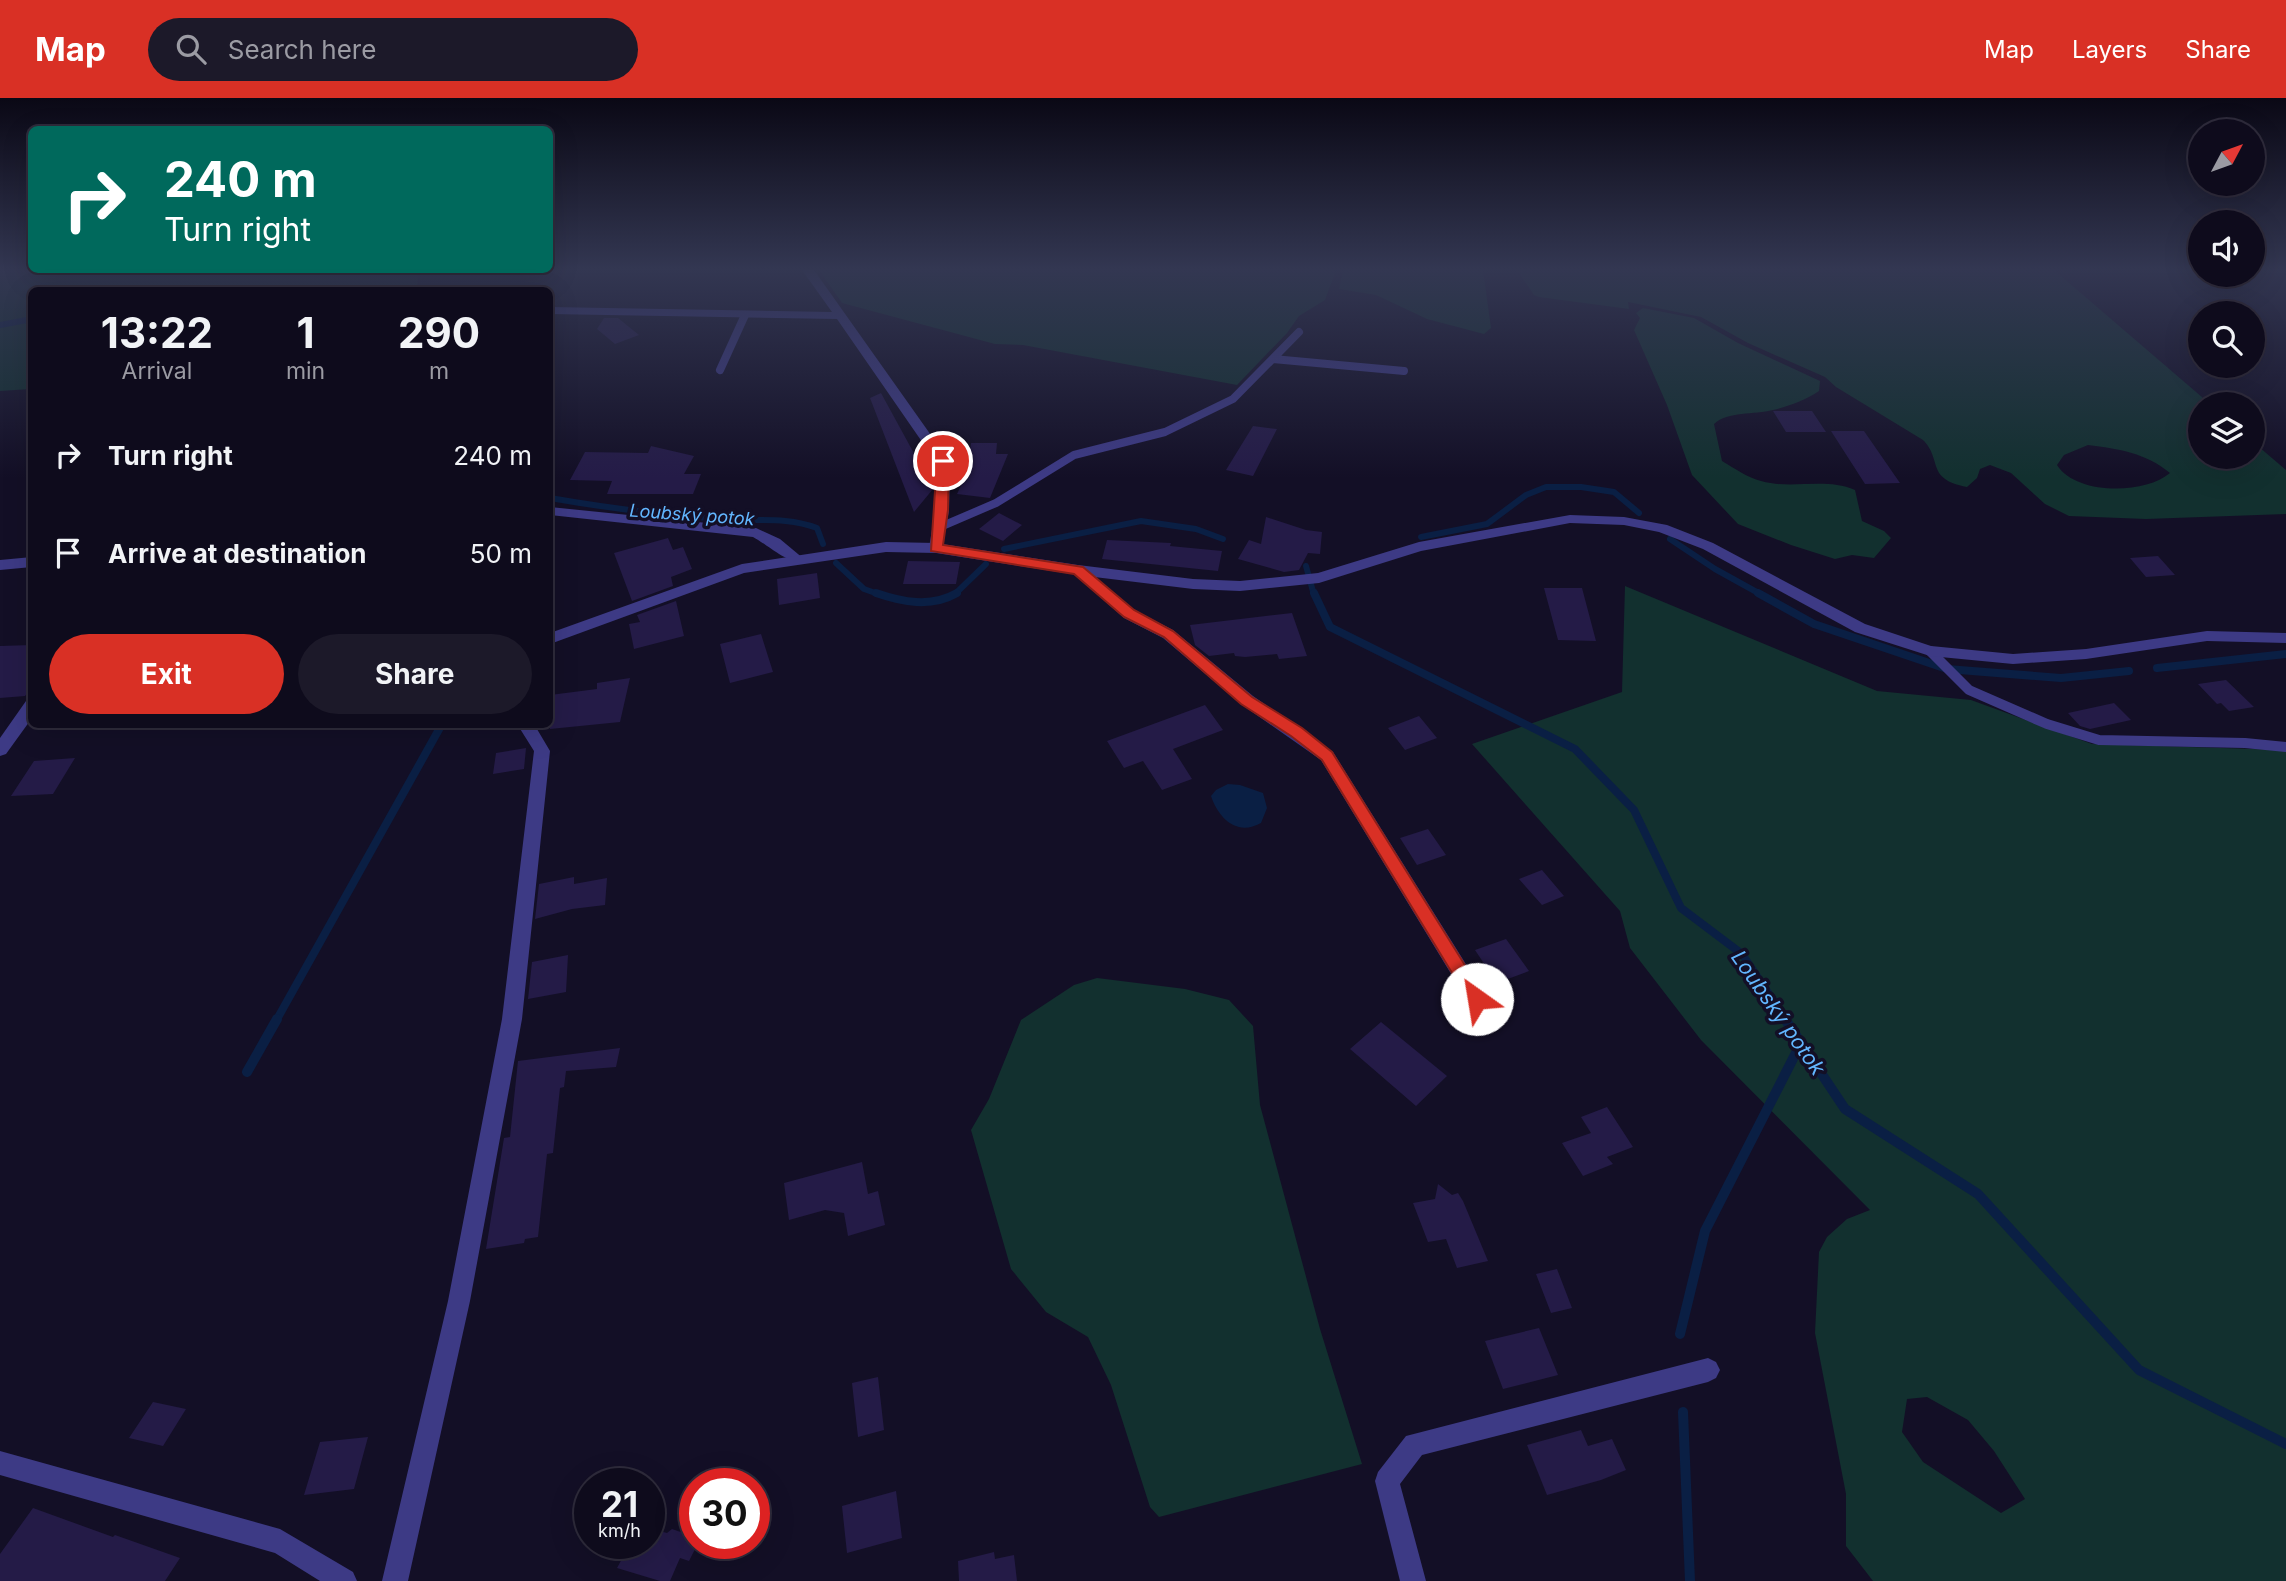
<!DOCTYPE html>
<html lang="en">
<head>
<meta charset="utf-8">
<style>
	body { margin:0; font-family:Inter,sans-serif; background:#1c1929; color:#f1f3f6; height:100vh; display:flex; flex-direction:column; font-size:26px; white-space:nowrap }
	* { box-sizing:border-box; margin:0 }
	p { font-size:23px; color:#9b9ba3 }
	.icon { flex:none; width:38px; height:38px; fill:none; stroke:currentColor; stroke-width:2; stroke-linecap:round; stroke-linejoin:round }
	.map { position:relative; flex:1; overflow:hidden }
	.sheet { position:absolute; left:28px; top:189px; width:525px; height:441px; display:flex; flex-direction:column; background:#0e0b1c; border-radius:10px; box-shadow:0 7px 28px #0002,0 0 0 2px #2e2b3b }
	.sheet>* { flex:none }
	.guide { position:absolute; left:28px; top:28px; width:525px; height:147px; border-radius:10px; box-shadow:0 7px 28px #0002,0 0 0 2px #2e2b3b; background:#00695c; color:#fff; overflow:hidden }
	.needle { width:46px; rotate:49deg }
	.tools { position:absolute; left:2188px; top:21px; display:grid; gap:14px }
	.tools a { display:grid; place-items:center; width:77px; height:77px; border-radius:50%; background:#0e0b1c; box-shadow:0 7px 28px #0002,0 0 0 2px #2e2b3b; font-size:35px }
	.speed { position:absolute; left:574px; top:1370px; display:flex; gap:14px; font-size:35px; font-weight:700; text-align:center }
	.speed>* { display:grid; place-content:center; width:91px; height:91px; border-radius:50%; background:#0e0b1c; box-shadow:0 7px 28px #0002,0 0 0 2px #2e2b3b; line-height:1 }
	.speed small { font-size:18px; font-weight:400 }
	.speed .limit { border:10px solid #d22; background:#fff; color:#111 }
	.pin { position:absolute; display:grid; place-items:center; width:60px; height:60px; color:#fff; margin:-30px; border:4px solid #fff; border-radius:50%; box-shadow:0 2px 7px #0007 }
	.me { position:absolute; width:77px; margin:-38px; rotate:328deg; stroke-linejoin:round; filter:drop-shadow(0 0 5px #0008) }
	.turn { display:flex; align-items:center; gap:24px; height:147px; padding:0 21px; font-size:32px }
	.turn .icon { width:91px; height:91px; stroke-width:2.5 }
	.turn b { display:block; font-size:49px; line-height:60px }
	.eta { display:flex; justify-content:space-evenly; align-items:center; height:119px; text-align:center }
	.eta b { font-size:42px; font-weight:700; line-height:49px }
	.cta { display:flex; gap:14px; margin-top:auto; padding:14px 21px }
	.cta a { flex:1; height:80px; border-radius:42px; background:#d93025; color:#fff; font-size:28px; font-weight:700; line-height:80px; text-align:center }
	.cta a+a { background:#1c1929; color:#f1f3f6 }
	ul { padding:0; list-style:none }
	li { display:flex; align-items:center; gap:21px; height:98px; padding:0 21px }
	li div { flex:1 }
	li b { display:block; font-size:26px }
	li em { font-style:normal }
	header { display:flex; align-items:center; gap:42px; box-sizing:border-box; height:98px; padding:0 35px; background:#d93025; color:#fff }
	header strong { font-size:33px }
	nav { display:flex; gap:38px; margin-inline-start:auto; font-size:24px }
	.search { width:490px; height:63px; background:#1c1929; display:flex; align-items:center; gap:18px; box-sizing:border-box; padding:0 24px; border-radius:38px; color:#9b9ba3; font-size:26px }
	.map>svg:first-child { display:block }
	.green { fill:#12302f; fill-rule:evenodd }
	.water { fill:#0a1f44 }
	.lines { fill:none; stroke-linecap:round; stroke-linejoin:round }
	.stream-far2 { stroke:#0a1f44; stroke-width:6 }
	.stream-far1 { stroke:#0a1f44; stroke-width:8 }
	.stream { stroke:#0a1f44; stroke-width:10 }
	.building { fill:#241b47 }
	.service-far1 { stroke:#3d3a85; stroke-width:8 }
	.service { stroke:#3d3a85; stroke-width:10 }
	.minor { fill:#3d3a85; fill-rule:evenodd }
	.tertiary { fill:#3d3a85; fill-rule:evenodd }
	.route { fill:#d93025; stroke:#8d1f18; stroke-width:2 }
	.labels { text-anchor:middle; stroke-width:7; stroke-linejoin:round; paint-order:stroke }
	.far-water-label { font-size:18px; font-style:italic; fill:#62b6ff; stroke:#130f26 }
	.water-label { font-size:21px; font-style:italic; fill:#62b6ff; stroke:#130f26 }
</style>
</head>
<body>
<header>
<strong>Map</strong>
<div class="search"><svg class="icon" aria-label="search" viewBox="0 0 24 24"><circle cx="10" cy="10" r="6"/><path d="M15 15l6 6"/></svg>Search here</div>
<nav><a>Map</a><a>Layers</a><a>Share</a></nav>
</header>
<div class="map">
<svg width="2286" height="1483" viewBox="0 0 2286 1483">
	<rect width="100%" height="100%" fill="#130f26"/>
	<path class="green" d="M 0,172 L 418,172 L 417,192 L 32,192 L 31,291 L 0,293 Z
		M 819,172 L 1336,172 L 1325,202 L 1299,218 L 1287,235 L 1237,287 L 1023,247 L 995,246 L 842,205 Z
		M 1343,172 L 1483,172 L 1491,230 L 1484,236 L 1427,221 L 1376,197 L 1339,191 Z
		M 1517,172 L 2054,172 L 2210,306 L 2200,306 L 2200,359 L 2252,359 L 2252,343 L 2286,372 L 2286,416 L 2146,421 L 2069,418 L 2045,406 L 2011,375 L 1990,367 L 1980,371 L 1977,380 L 1967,389 C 1925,381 1943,362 1923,342 L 1836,289 L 1825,279 L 1748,245 L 1701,219 L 1628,204 L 1629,211 L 1539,199 L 1534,197 ZM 2088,347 C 2119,351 2146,355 2170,375 C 2144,397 2076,397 2057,367 L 2064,357 Z
		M 1643,210 L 1694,220 L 1738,245 L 1820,283 L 1819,293 C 1804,303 1789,308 1773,312 C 1754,317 1728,313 1714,326 L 1722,363 C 1734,370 1748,380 1761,383 C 1792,392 1825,379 1855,392 L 1862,423 L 1884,433 L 1891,440 L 1874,460 L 1852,457 L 1835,461 L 1791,447 L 1738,426 L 1692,377 L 1667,307 L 1634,232 L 1640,220 L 1636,215 Z
		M 1625,488 L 1877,593 L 1971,602 L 2092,646 L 2286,652 L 2286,1483 L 1873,1483 L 1846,1448 L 1846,1396 L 1815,1235 L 1819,1154 L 1827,1139 L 1847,1121 L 1870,1112 L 1701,942 L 1630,850 L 1620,813 L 1472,646 L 1622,594 ZM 1927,1299 L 1968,1322 L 1994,1353 L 2025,1401 L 2001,1415 L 1923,1364 L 1902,1334 L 1907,1301 Z
		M 1097,880 L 1185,891 L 1229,902 L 1253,928 L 1260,1007 L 1320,1231 L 1362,1366 L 1159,1419 L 1150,1409 L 1111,1287 L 1088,1239 L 1046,1214 L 1011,1171 L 971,1032 L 989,1001 L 1021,922 L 1074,887 Z"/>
	<path class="water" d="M 1228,686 L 1240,687 L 1263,695 L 1267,710 L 1261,725 C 1236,739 1218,719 1211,698 L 1216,692 Z"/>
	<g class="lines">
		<path class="stream-far2" d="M 0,227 L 32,221
			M 550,400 C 607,410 663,417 721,421 C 755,424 785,418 817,430 L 823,446
			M 1421,439 L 1487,426 L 1526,397 L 1546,389 L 1581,389 L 1614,394 L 1639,415
			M 1670,441 L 1715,471 L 1762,497
			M 1004,451 L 1141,423 L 1196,431 L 1223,441
			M 836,465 L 864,491 L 881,497
			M 1306,468 L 1314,497
			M 954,497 L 986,466"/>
		<path class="stream-far1" d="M 876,495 C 902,504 931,510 957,495
			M 1314,495 L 1330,529 L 1575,651 L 1634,712 L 1681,810 L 1742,856 L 1787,923
			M 1758,495 L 1814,526 L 1947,571 L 2061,580 L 2129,573
			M 2157,570 L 2286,556
			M 276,923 L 442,626"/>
		<path class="stream" d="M 1785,921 L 1845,1011 L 1978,1096 L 2139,1272 L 2286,1346
			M 247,974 L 277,921
			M 1680,1236 L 1705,1133 L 1801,945
			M 1683,1314 L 1690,1483"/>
	</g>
	<path class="building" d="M 604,220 L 618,220 L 639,237 L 615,246 L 597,231 Z
		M 881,295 L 922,370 L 925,369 L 933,391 L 914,414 L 870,300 Z
		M 1773,313 L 1812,313 L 1826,334 L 1786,334 Z
		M 1253,328 L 1277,331 L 1253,378 L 1226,372 Z
		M 1831,333 L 1864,333 L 1900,385 L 1865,386 Z
		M 971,345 L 997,345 L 996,356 L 1008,356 L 990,400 L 957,396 L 967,375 Z
		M 651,348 L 694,358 L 684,376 L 701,376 L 693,396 L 607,396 L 612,383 L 570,382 L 585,354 L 648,355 Z
		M 999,415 L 1022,427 L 1003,443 L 979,431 Z
		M 1266,419 L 1306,432 L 1322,434 L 1320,456 L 1308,455 L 1299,472 L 1284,474 L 1238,461 L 1249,442 L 1261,446 Z
		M 668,440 L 673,452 L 683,449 L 692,471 L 671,479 L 673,488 L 632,503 L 614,455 Z
		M 1107,442 L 1171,445 L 1170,448 L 1222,453 L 1218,473 L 1102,461 Z
		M 2158,458 L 2175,477 L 2146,479 L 2130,460 Z
		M 908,463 L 960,464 L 956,486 L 903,486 Z
		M 817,475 L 820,500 L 779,507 L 777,481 Z
		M 1544,490 L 1582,490 L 1596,543 L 1558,542 Z
		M 676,503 L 684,538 L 634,551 L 629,526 L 640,524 L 637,517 Z
		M 1292,515 L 1307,558 L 1279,561 L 1277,556 L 1245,559 L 1235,558 L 1234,555 L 1209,558 L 1195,547 L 1190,527 Z
		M 761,536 L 773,574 L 730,585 L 720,546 Z
		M 32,547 L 32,589 L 25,598 L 0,600 L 0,548 Z
		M 630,580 L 620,624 L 550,631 L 550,597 L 597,591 L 597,585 Z
		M 2226,582 L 2254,609 L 2229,613 L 2221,605 L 2217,606 L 2198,586 Z
		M 2114,605 L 2131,622 L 2090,631 L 2080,628 L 2068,615 Z
		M 1205,607 L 1223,632 L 1173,651 L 1192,681 L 1162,692 L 1143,663 L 1124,670 L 1107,643 Z
		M 1419,618 L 1437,640 L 1405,652 L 1388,630 Z
		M 526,650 L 524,671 L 493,676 L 496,655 Z
		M 75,660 L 53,696 L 11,698 L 34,663 Z
		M 1428,731 L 1446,757 L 1417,767 L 1400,740 Z
		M 1542,772 L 1564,798 L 1542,807 L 1519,781 Z
		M 574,779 L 574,786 L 607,780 L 605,807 L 572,811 L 535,821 L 539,786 Z
		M 1506,841 L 1529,873 L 1497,885 L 1475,852 Z
		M 568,857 L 566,894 L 528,901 L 532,864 Z
		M 1381,924 L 1447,978 L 1416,1008 L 1350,951 Z
		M 620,950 L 616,969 L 566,973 L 564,989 L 560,990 L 553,1055 L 547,1056 L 538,1139 L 525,1141 L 524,1145 L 486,1151 L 504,1040 L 510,1039 L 518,963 Z
		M 1607,1009 L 1633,1049 L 1607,1059 L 1613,1066 L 1583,1078 L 1562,1045 L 1591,1035 L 1581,1019 Z
		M 862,1064 L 868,1096 L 878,1093 L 885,1127 L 848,1138 L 844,1115 L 825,1112 L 789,1122 L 784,1085 Z
		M 1438,1086 L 1452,1097 L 1458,1095 L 1463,1103 L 1488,1163 L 1457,1170 L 1446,1141 L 1428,1144 L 1413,1105 L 1435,1101 Z
		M 1557,1171 L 1572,1210 L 1551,1215 L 1536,1176 Z
		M 1539,1230 L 1558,1277 L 1503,1291 L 1485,1243 Z
		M 878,1279 L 884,1332 L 858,1339 L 852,1285 Z
		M 153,1304 L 186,1311 L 163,1348 L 129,1340 Z
		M 1581,1332 L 1588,1348 L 1612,1341 L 1626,1372 L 1601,1382 L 1547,1397 L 1527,1347 Z
		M 368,1339 L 354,1391 L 304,1397 L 320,1344 Z
		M 896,1393 L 902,1440 L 847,1455 L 842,1408 Z
		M 33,1410 L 113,1439 L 115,1437 L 180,1460 L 165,1483 L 0,1483 L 0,1456 Z
		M 649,1430 L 667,1435 L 672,1431 L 695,1439 L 695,1451 L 689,1463 L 680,1460 L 670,1483 L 660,1483 L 617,1470 L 630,1446 L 649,1446 Z
		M 994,1454 L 995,1461 L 1014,1457 L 1017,1483 L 959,1483 L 958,1463 Z"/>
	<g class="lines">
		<path class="service-far1" d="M 1273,261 L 1404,273
			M 720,272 L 745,217
			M 940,429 L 996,405 L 1074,357 L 1165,334 L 1233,301 L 1299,234"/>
		<path class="service" d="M 1930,553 L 1969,592 L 2047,626 L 2099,642 L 2245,645 L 2286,649"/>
		<path class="minor" d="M 802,172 L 814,172 L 950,364 L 949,413 L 941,453 L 936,455 L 929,450 L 935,413 L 936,364 L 837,221 L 550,216 L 550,209 L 832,214 Z
			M 550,409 L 756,430 L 780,441 L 804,461 L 802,464 C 790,467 766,446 753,439 L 550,417 Z
			M 1078,467 L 1083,469 L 1134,512 L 1173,532 L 1253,598 L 1333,654 L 1484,895 L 1487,901 L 1484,907 L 1477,909 L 1470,907 L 1321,662 L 1241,606 L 1163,540 L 1124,520 L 1073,475 L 1071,472 L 1073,469 Z
			M 32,601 L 32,620 L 6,656 L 0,658 L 0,640 L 26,603 Z
			M 517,626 L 534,626 L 550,653 L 522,921 L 470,1203 L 408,1483 L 382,1483 L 448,1203 L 502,921 L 534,653 Z
			M 1708,1260 L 1716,1264 L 1720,1272 L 1716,1280 L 1708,1284 L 1422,1357 L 1400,1386 L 1426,1483 L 1400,1483 L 1375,1383 L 1378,1374 L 1406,1338 Z
			M 0,1353 L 280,1431 L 353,1474 L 357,1483 L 320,1483 L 275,1455 L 0,1377 Z"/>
		<path class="tertiary" d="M 1570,417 L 1624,419 L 1667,427 L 1713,445 L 1865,526 L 1931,548 L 2013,556 L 2086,551 L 2207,533 L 2286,535 L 2286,545 L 2207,543 L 2086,561 L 2013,566 L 1930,558 L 1855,534 L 1703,451 L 1659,434 L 1624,427 L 1570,425 L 1421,453 L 1319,485 L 1240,493 L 1193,491 L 1078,477 L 936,455 L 886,454 L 744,475 L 550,546 L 550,535 L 742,466 L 886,444 L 936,445 L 1078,467 L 1193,481 L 1240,483 L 1318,475 L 1419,444 Z
			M 32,459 L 32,469 L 0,472 L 0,462 Z"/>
	</g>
	<linearGradient id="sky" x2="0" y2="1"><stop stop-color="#0a0815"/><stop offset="0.45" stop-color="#333752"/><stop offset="1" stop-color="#333752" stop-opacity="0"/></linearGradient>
	<rect width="2286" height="380" fill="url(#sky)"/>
	<path class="route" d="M 943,360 L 949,363 L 948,412 L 943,447 L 1083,469 L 1134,512 L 1173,533 L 1252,599 L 1302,630 L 1332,654 L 1483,896 L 1486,901 L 1483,906 L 1477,909 L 1471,906 L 1322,662 L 1291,638 L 1241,606 L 1164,539 L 1124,519 L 1074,476 L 931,453 L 937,363 Z"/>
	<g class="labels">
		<g class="far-water-label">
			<text transform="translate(692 417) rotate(4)" y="6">Loubský potok</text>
		</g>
		<g class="water-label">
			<text transform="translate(1778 915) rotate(55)" y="7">Loubský potok</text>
		</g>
	</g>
</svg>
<div class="tools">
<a><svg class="needle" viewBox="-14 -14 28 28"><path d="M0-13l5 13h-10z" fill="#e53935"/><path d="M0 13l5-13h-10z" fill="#9b9ba3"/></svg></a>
<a><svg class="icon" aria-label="sound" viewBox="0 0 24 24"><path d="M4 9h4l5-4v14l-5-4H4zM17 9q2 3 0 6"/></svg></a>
<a><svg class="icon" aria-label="search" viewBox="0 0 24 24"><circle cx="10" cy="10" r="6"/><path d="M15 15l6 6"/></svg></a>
<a><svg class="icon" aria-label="layers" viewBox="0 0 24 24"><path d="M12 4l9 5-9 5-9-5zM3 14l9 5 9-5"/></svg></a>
</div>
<div class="speed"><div>21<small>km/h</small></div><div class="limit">30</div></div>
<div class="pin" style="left:943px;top:363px;background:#d93025"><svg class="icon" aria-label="arrive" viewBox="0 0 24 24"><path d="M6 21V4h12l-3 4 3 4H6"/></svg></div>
<svg class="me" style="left:1477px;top:901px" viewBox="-20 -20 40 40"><circle r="19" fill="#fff"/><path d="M0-13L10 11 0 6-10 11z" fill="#d93025"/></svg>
<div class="guide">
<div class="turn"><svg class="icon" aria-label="right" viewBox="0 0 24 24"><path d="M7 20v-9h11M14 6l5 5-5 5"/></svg><div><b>240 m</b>Turn right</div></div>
</div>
<section class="sheet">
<div class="eta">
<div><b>13:22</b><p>Arrival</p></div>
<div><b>1</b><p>min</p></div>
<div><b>290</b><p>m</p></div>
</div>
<ul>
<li><svg class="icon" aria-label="right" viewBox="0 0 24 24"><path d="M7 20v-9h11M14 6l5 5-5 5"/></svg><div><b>Turn right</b></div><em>240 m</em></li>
<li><svg class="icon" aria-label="arrive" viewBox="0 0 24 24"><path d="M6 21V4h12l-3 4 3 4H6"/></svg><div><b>Arrive at destination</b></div><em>50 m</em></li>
</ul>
<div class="cta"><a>Exit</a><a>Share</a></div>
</section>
</div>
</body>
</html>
